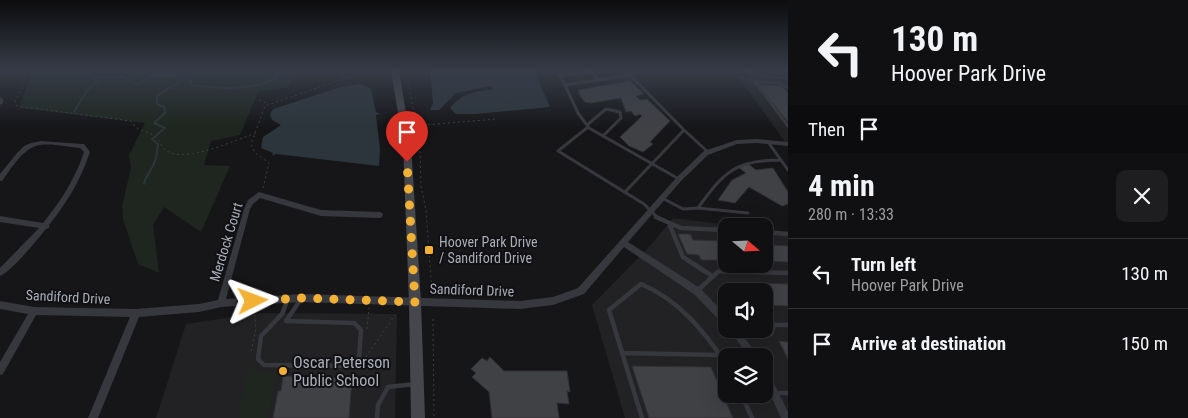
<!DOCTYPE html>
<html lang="en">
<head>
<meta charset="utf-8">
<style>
	body { margin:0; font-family:"Roboto Condensed",sans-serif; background:#1e1e20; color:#f1f3f6; height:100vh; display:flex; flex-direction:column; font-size:19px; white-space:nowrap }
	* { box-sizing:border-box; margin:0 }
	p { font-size:16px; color:#9c9d9f }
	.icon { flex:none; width:28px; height:28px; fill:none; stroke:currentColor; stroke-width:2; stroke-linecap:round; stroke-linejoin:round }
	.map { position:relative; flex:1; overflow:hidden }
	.drawer { display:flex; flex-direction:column; background:#101012; width:400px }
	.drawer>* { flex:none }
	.guide { background:#101012; color:#f1f3f6; overflow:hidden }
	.needle { width:32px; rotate:109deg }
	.tools { position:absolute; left:718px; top:218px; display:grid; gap:10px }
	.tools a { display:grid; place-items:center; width:55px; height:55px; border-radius:10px; background:#101012; box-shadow:0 5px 20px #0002,0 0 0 1px #303032; font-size:25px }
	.pin { position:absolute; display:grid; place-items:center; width:42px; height:42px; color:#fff; margin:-51px -21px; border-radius:50% 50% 50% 0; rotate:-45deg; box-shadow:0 0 5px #0007 }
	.pin .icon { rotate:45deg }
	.me { position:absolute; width:55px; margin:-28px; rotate:87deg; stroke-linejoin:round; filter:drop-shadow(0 0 4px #0008) }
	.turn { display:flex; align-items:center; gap:18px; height:105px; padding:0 20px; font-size:22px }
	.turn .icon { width:65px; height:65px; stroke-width:2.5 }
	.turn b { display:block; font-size:35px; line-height:42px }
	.then { display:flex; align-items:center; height:48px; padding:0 20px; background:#0003; gap:10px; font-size:19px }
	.round { display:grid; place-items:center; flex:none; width:52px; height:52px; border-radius:10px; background:#1e1e20 }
	.summary { display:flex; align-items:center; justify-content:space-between; height:85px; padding:0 20px }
	h1 { font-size:30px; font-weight:700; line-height:38px }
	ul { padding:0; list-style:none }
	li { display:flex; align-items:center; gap:15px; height:70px; padding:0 20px; border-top:1px solid #303032 }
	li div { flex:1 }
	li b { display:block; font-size:19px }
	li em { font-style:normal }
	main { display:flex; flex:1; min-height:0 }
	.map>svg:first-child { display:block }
	.built { fill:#222225; fill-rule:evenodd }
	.green { fill:#1e261f }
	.water { fill:#2c353c }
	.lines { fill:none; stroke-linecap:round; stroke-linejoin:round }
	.stream { stroke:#2c353c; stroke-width:2 }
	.building { fill:#404145; stroke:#303034 }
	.path { stroke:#3d3f44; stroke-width:1; stroke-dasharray:2 3; stroke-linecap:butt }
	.lane-far1 { stroke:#37383d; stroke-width:3 }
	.lane { stroke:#37383d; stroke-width:4.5 }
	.street { fill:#37383d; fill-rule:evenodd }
	.secondary { fill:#45474d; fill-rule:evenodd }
	.route { stroke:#f2b134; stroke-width:9; stroke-dasharray:0 16.2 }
	.poi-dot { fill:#f2b134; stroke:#111113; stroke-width:2 }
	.labels { text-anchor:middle; stroke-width:4; stroke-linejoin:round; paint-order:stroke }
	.street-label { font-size:14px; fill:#a8adb8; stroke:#111113 }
	.poi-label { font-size:14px; fill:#a8adb8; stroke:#111113; text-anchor:start }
	.near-poi-label { font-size:16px; fill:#a8adb8; stroke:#111113; text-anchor:start }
</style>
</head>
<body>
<main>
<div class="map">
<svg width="788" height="418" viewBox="0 0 788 418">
	<rect width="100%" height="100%" fill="#161618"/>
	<path class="built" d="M 745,70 L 788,70 L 788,146 L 737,75 L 750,77 Z
		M 673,218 L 739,226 L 726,226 L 726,264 L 764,264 L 764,230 L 788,233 L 788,418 L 625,418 L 592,305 L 650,246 ZM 726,291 L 764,291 L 764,329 L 726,329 ZM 726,356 L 764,356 L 764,394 L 726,394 Z
		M 260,313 L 397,314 L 395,418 L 156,418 L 186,324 Z"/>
	<path class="green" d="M 13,70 L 310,70 L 298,74 L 286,88 L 258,92 L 240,135 L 211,141 L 204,165 L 230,166 L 201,232 L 164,207 L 153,225 L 159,273 L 138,264 L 123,219 L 122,206 L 131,168 L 129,155 L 145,123 L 19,108 L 31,74 Z
		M 249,363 L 259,371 L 276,375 L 268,418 L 238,418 Z"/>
	<path class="water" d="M 430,70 L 534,70 L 550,107 L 475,114 L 456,114 L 450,108 C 462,93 474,92 493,89 L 491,86 L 456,93 L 439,110 L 430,110 L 433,103 Z
		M 361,84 L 371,89 L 376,112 L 380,114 L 376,115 L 380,149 L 379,166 L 276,154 L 272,156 L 273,153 L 261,148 L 263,137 L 281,125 L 272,120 L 270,114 L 273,109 L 341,87 Z"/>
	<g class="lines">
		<path class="stream" d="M 84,70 L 93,78 L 124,77 L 138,85 C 142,82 147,78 152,76 C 154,75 186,75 188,76
			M 743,70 L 754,75 L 788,79
			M 188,76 L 192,85 C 214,88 263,92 277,75 L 277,70
			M 74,112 L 88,89 L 99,80
			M 144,184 C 146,174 152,171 155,161 C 157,156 157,150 158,144 L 152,139 L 165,128 L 154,123 L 165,113 L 164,107 L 157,104 L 157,96 L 188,76"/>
	</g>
	<path class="building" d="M 630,81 L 644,94 L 636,96 L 640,100 L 647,99 L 670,121 L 650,142 L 653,144 L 643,152 L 629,146 L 620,137 L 642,116 L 640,114 L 635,116 L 631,111 L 626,112 L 621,98 L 591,103 L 585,102 L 578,93 L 580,93 L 578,90 Z
		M 758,85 L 782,86 L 788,93 L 788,122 Z
		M 748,164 L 756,170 L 773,168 L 788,192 L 788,204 L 782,206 L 749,187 L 735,203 L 718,200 L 732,180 L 746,173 L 738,167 Z
		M 678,234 L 690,234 L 693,240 L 726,241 L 726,260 L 701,260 L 699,255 L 687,254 Z
		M 764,242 L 770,242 L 772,245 L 788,246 L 788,262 L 764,261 Z
		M 745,283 L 788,284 L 788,306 L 764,305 L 764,291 L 741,291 L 739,288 L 748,288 Z
		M 779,341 L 788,342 L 788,359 Z
		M 490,357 L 504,371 L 567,371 L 570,392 L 567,391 L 569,404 L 557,403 L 559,418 L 492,418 L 489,392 L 472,377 L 476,373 L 471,369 L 482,358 L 487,361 Z
		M 632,366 L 711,367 L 733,418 L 649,418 Z
		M 283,376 L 352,378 L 349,418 L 273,418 L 278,391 L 281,391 Z"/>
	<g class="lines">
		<path class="path" d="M 0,73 L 11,71 L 27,76 L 15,102 L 17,106 L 131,121 C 139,134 146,129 156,137 C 161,142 162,150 169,152 C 189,162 235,140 256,133
			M 404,73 L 409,86 L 420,145 L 421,186 L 426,210 L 432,292
			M 404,75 L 410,70
			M 259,100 L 269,104
			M 413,126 L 497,119
			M 263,188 L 269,163 L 255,153 L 251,144 L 265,106 L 355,75 L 368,73 L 385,75
			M 433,319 L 434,418
			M 367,329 L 369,308
			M 251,351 L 256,329 L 254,310
			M 366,357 L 395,315"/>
		<path class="lane-far1" d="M 558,70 L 578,113 L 589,128 L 679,179
			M 559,76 L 592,72
			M 599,80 L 630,75 L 684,130
			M 564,85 L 599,80 L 590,70
			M 788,88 L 780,83 L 755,82 L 788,126
			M 587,125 L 606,109 L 620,112 L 621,118 L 603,136
			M 588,127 L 558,151 L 644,204 L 658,218
			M 768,142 L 788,170
			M 625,192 L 684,130 L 708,152
			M 662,198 L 683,209 L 698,208 L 748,213
			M 698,208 C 724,172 735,160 781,160"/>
		<path class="lane" d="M 656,217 L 681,228 L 726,230
			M 670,226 L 683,257 L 712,276
			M 764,232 L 788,234
			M 698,290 L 719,271 L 788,273
			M 288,299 L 282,314 L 261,336 L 258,359 L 264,365 L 352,366 L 359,358 L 361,330 L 354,323 L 286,321 L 301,299
			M 764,318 L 774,325 L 788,325
			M 741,337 L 771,334 L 774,325
			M 622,353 L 720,355
			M 775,393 L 788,393
			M 741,394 L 752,418
			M 377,418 L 378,405 L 388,387 L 415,384
			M 642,418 L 609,310 L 641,284 C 679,300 704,331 726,364"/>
		<path class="street" d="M 0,97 L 3,99 L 3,103 L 0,105 Z
			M 757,139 L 788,142 L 788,146 L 757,143 L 737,144 L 708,155 L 681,181 L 628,242 L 700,288 L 726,315 L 726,325 L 723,324 L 694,294 L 624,247 L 584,294 L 553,305 L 520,309 L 301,302 L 221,307 L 199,312 L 139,317 L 98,418 L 88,418 L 130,317 L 36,315 L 3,374 L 0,375 L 0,362 L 28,314 L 0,309 L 0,301 L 34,307 L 136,309 L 199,304 L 218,300 L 244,209 L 248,200 L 259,192 L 321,210 L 380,212 L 382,213 L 383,215 L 382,217 L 380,218 L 321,216 L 260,198 L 253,204 L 250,209 L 226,299 L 301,294 L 520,301 L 553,297 L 578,288 L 677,177 L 704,151 L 737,140 Z
			M 41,141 L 82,144 L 84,144 L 90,152 C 81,179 67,203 49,225 L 49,228 L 46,229 C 36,241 13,270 0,276 L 0,268 L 39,228 L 0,222 L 0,216 L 43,223 C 61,201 75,179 84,152 L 80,148 C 68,147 47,142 36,146 C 21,151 11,169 2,181 L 0,181 L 0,174 L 17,153 L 24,146 L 31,143 Z
			M 729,329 L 738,329 L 756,353 L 757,356 L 748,356 Z
			M 764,368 L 767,369 L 788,412 L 788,418 L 781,418 L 764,381 Z"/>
		<path class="secondary" d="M 391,70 L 399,70 L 411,144 L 421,302 L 425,418 L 411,418 L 409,302 L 403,144 Z"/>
	</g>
	<linearGradient id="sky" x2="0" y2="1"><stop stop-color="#0c0c0d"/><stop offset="0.55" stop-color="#363c48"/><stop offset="1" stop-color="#363c48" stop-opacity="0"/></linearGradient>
	<rect width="788" height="128" fill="url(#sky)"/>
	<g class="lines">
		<path class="route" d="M 253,301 L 301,298 L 415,302 L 407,162"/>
	</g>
	<g class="poi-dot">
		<rect x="424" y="245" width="10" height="10" rx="2.5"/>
		<circle cx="283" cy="371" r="5"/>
	</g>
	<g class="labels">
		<g class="street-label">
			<text transform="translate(226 242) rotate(-73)" y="5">Merdock Court</text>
			<text transform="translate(472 290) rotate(2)" y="5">Sandiford Drive</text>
			<text transform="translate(68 297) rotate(3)" y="5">Sandiford Drive</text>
		</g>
		<g class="poi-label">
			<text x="439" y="247">Hoover Park Drive<tspan x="439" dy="16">/ Sandiford Drive</tspan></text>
		</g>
		<g class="near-poi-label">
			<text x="293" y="368">Oscar Peterson<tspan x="293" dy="18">Public School</tspan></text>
		</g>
	</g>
</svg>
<div class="tools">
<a><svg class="needle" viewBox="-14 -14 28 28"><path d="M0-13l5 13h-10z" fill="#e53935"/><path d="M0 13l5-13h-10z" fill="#9c9d9f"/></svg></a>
<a><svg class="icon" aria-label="sound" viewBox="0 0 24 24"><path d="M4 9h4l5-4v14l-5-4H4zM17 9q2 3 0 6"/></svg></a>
<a><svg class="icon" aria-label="layers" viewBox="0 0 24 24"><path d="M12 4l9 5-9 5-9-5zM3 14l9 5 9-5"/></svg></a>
</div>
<div class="pin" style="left:407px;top:162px;background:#d93025"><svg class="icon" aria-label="arrive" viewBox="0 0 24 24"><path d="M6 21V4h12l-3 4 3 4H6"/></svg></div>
<svg class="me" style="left:253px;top:301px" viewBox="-20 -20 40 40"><path d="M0-17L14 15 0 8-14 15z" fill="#f2b134" stroke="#fff" stroke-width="4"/></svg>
</div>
<section class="drawer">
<div class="guide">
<div class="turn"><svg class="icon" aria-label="left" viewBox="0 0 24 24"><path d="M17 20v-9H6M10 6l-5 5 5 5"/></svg><div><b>130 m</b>Hoover Park Drive</div></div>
<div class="then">Then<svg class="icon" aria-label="arrive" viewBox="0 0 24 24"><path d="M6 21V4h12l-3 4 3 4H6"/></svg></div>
</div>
<div class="summary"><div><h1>4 min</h1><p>280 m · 13:33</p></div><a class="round"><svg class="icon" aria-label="close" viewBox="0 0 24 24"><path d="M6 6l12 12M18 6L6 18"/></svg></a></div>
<ul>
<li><svg class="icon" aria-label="left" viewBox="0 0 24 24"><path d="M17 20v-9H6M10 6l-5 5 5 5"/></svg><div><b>Turn left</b><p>Hoover Park Drive</p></div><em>130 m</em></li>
<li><svg class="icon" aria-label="arrive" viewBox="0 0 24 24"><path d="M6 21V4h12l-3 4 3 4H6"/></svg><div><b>Arrive at destination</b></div><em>150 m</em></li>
</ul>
</section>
</main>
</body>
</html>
